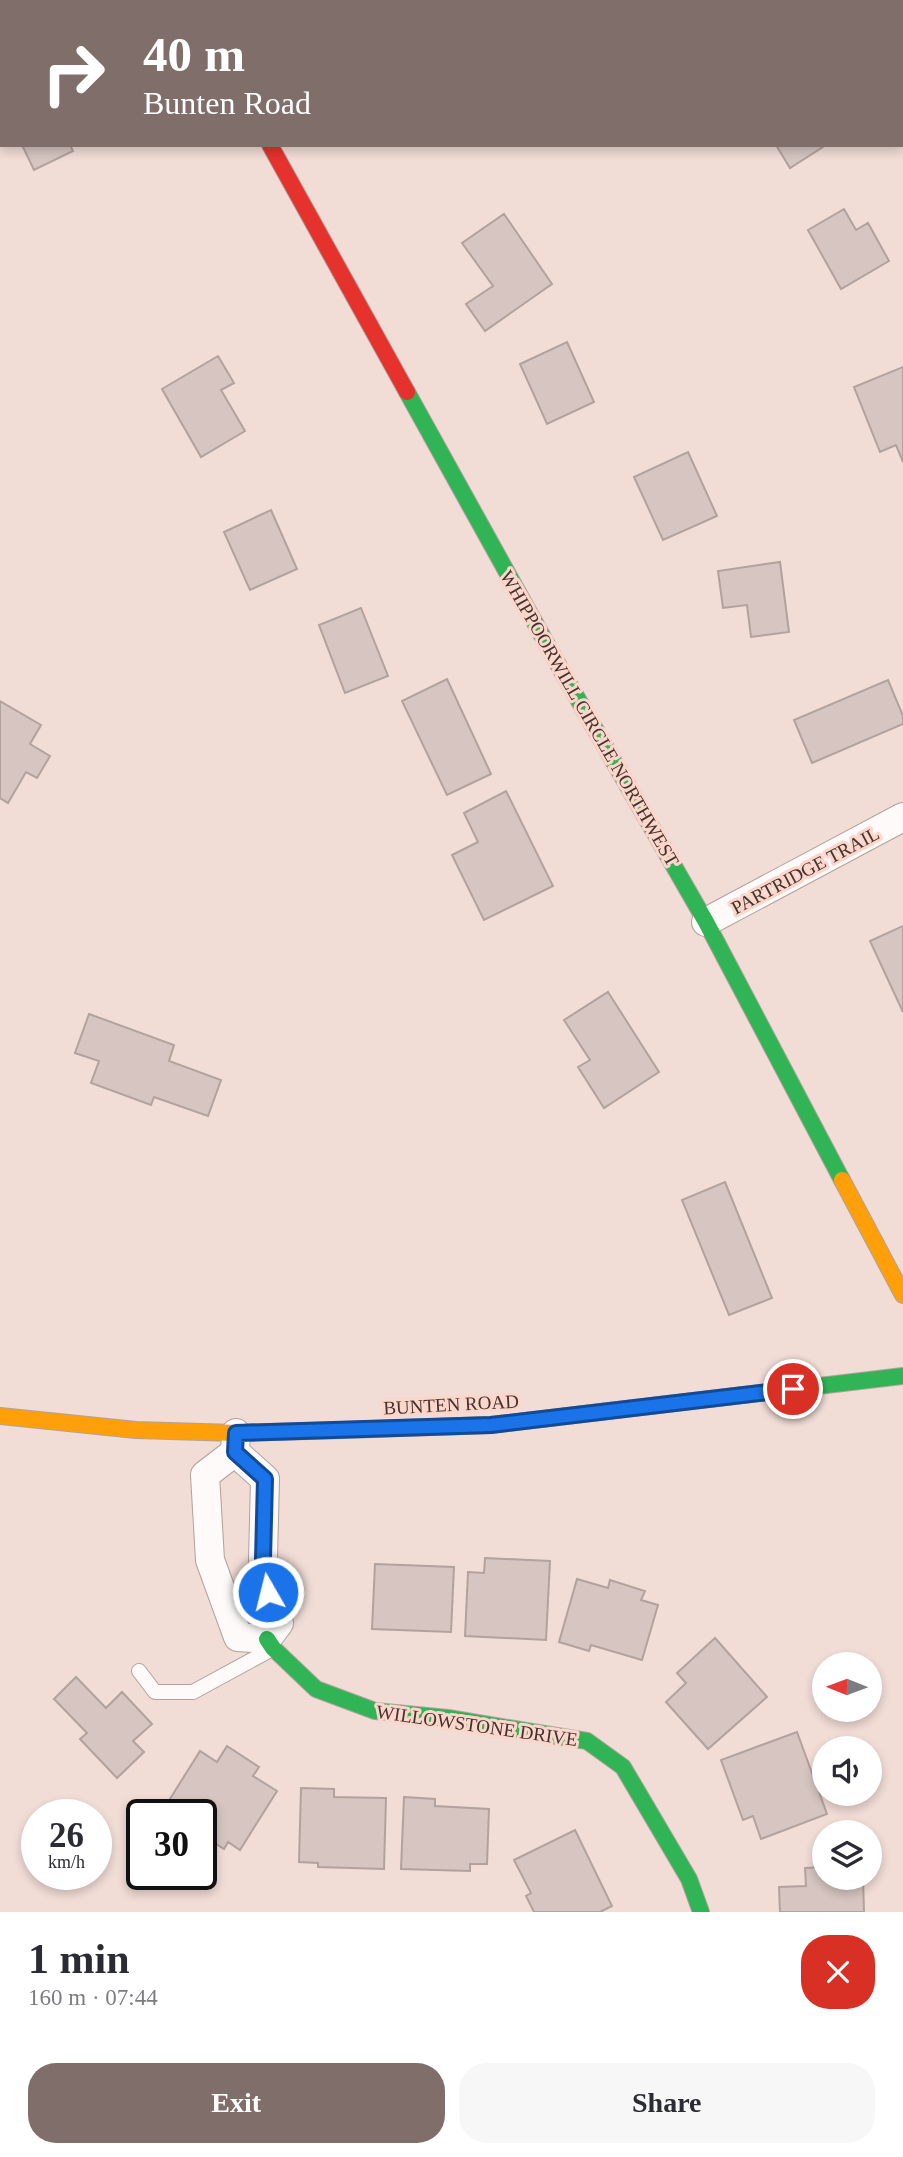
<!DOCTYPE html>
<html lang="en">
<head>
<meta charset="utf-8">
<style>
	body { margin:0; font-family:"Times New Roman",serif; background:#f7f7f7; color:#2b2b33; height:100vh; display:flex; flex-direction:column; font-size:26px; white-space:nowrap }
	* { box-sizing:border-box; margin:0 }
	p { font-size:23px; color:#7c7c81 }
	.icon { flex:none; width:38px; height:38px; fill:none; stroke:currentColor; stroke-width:2; stroke-linecap:round; stroke-linejoin:round }
	.map { position:relative; height:1912px; overflow:hidden }
	.panel { display:flex; flex-direction:column; background:#fff; flex:1 }
	.panel>* { flex:none }
	.top-card { position:absolute; left:0px; top:0px; width:903px; height:147px; box-shadow:0 4px 10px #0003; background:#7f6e69; color:#fff; overflow:hidden }
	.needle { width:46px; rotate:271deg }
	.tools { position:absolute; left:812px; top:1652px; display:grid; gap:14px }
	.tools a { display:grid; place-items:center; width:70px; height:70px; border-radius:50%; background:#fff; box-shadow:0 4px 10px #0003; font-size:35px }
	.speed { position:absolute; left:21px; top:1799px; display:flex; gap:14px; font-size:35px; font-weight:700; text-align:center }
	.speed>* { display:grid; place-content:center; width:91px; height:91px; border-radius:50%; background:#fff; box-shadow:0 4px 10px #0003; line-height:1 }
	.speed small { font-size:18px; font-weight:400 }
	.speed .limit { border:4px solid #111; border-radius:10px; background:#fff; color:#111 }
	.pin { position:absolute; display:grid; place-items:center; width:60px; height:60px; color:#fff; margin:-30px; border:4px solid #fff; border-radius:50%; box-shadow:0 2px 7px #0007 }
	.me { position:absolute; width:77px; margin:-38px; rotate:352deg; stroke-linejoin:round; filter:drop-shadow(0 0 5px #0008) }
	.turn { display:flex; align-items:center; gap:24px; height:147px; padding:0 28px; font-size:32px }
	.turn .icon { width:91px; height:91px; stroke-width:2.5 }
	.turn b { display:block; font-size:49px; line-height:60px }
	.round { display:grid; place-items:center; flex:none; width:74px; height:74px; border-radius:28px; background:#f7f7f7 }
	.head { display:flex; align-items:center; justify-content:space-between; height:119px; padding:0 28px }
	h1 { font-size:42px; font-weight:700; line-height:52px }
	.primary-button { display:flex; gap:14px; margin-top:auto; padding:14px 28px }
	.primary-button a { flex:1; height:80px; border-radius:28px; background:#7f6e69; color:#fff; font-size:28px; font-weight:700; line-height:80px; text-align:center }
	.primary-button a+a { background:#f7f7f7; color:#2b2b33 }
	.map>svg:first-child { display:block }
	.building { fill:#d6c5c1; stroke:#b2a29d; stroke-width:2 }
	.lines { fill:none; stroke-linecap:round; stroke-linejoin:round }
	.lane-casing { stroke:#b1a29d; stroke-width:16 }
	.street-casing { stroke:#b1a29d; stroke-width:30 }
	.fast-casing { stroke:#b1a29d; stroke-width:18 }
	.slow-casing { stroke:#b1a29d; stroke-width:18 }
	.jam-casing { stroke:#b1a29d; stroke-width:18 }
	.lane { stroke:#fdfaf9; stroke-width:14 }
	.street { stroke:#fdfaf9; stroke-width:28 }
	.fast { stroke:#30b455; stroke-width:16 }
	.slow { stroke:#ff9f0a; stroke-width:16 }
	.jam { stroke:#e5322d; stroke-width:16 }
	.route-casing { stroke:#114b97; stroke-width:18 }
	.route { stroke:#1a73e8; stroke-width:12 }
	.labels { text-anchor:middle; stroke-width:6; stroke-linejoin:round; paint-order:stroke }
	.street-label { font-size:19px; fill:#41332e; stroke:#fcd6cb }
</style>
</head>
<body>
<div class="map">
<svg width="903" height="1912" viewBox="0 0 903 1912">
	<rect width="100%" height="100%" fill="#f1dcd6"/>
	<path class="building" d="M 2,34 L 2,102 L 0,98 Z
		M 22,145 L 70,145 L 73,151 L 34,170 Z
		M 776,145 L 826,145 L 790,168 Z
		M 844,209 L 856,230 L 868,223 L 889,261 L 841,289 L 808,230 Z
		M 504,214 L 552,284 L 485,331 L 466,304 L 493,286 L 462,243 Z
		M 567,342 L 594,402 L 547,424 L 520,364 Z
		M 218,356 L 234,383 L 221,390 L 245,431 L 201,457 L 162,389 Z
		M 903,367 L 903,462 L 896,445 L 880,452 L 854,387 Z
		M 688,452 L 717,516 L 663,540 L 634,477 Z
		M 271,510 L 297,569 L 250,590 L 224,532 Z
		M 780,562 L 789,632 L 751,637 L 747,605 L 723,608 L 718,571 Z
		M 361,608 L 388,676 L 345,693 L 319,625 Z
		M 447,679 L 491,774 L 447,795 L 402,701 Z
		M 888,680 L 903,716 L 903,724 L 812,763 L 794,720 Z
		M 0,701 L 41,725 L 30,744 L 50,756 L 37,778 L 26,772 L 8,803 L 0,798 Z
		M 506,791 L 553,886 L 484,920 L 452,855 L 478,842 L 464,813 Z
		M 903,926 L 903,1012 L 870,941 Z
		M 608,992 L 659,1072 L 604,1108 L 578,1067 L 590,1060 L 564,1020 Z
		M 89,1014 L 174,1045 L 169,1061 L 221,1080 L 208,1116 L 154,1097 L 151,1105 L 91,1083 L 99,1061 L 75,1053 Z
		M 725,1182 L 772,1298 L 729,1315 L 682,1200 Z
		M 485,1558 L 550,1561 L 546,1640 L 465,1636 L 468,1572 L 484,1573 Z
		M 375,1564 L 454,1567 L 451,1632 L 372,1629 Z
		M 577,1579 L 608,1588 L 610,1580 L 645,1591 L 641,1600 L 658,1605 L 642,1660 L 591,1645 L 589,1651 L 559,1642 Z
		M 715,1638 L 767,1697 L 708,1749 L 666,1702 L 686,1683 L 677,1673 Z
		M 76,1677 L 106,1708 L 122,1692 L 152,1724 L 133,1741 L 144,1752 L 117,1778 L 80,1739 L 87,1733 L 54,1699 Z
		M 797,1732 L 827,1814 L 761,1839 L 753,1816 L 743,1820 L 721,1760 Z
		M 227,1746 L 259,1767 L 253,1776 L 277,1791 L 240,1850 L 228,1842 L 224,1849 L 201,1834 L 201,1815 L 170,1815 L 163,1810 L 200,1751 L 217,1762 Z
		M 301,1788 L 334,1789 L 334,1797 L 386,1798 L 384,1869 L 318,1867 L 318,1863 L 299,1862 Z
		M 404,1797 L 435,1799 L 435,1806 L 489,1809 L 487,1864 L 470,1864 L 470,1871 L 401,1869 Z
		M 575,1830 L 612,1906 L 600,1912 L 534,1912 L 526,1896 L 531,1893 L 514,1860 Z
		M 824,1867 L 824,1878 L 863,1878 L 864,1912 L 780,1912 L 779,1887 L 806,1886 L 805,1868 Z"/>
	<g class="lines">
		<g class="lane-casing">
			<path id="lane" d="M 139,1671 L 155,1692 L 193,1692 L 272,1649"/>
		</g>
		<g class="street-casing">
			<path id="street" d="M 200,0 L 201,2
				M 881,0 L 882,2
				M 901,37 L 903,40
				M 706,922 L 903,817
				M 235,1452 L 265,1479 L 263,1559 L 268,1592 L 279,1623 L 267,1639 L 238,1637 L 210,1560 L 205,1475 L 235,1452 L 236,1433"/>
		</g>
		<g class="fast-casing">
			<path id="fast" d="M 407,392 L 560,668 L 706,922 L 842,1180
				M 344,1430 L 491,1425 L 903,1376
				M 267,1639 L 273,1648 L 316,1689 L 375,1711 L 448,1718 L 587,1741 L 623,1767 L 689,1879 L 701,1912"/>
		</g>
		<g class="slow-casing">
			<path id="slow" d="M 842,1180 L 903,1295
				M 0,1416 L 136,1430 L 236,1433 L 344,1430"/>
		</g>
		<g class="jam-casing">
			<path id="jam" d="M 270,145 L 407,392"/>
		</g>
		<use href="#lane" class="lane"/>
		<use href="#street" class="street"/>
		<use href="#fast" class="fast"/>
		<use href="#slow" class="slow"/>
		<use href="#jam" class="jam"/>
	</g>
	<g class="lines">
		<g class="route-casing">
			<path id="route" d="M 268,1592 L 263,1559 L 265,1479 L 235,1452 L 236,1433 L 491,1425 L 793,1389"/>
		</g>
		<use href="#route" class="route"/>
	</g>
	<g class="labels">
		<g class="street-label">
			<text transform="translate(590 718) rotate(60)" y="7">WHIPPOORWILL CIRCLE NORTHWEST</text>
			<text transform="translate(805 870) rotate(-28)" y="7">PARTRIDGE TRAIL</text>
			<text transform="translate(451 1404) rotate(-3)" y="7">BUNTEN ROAD</text>
			<text transform="translate(477 1725) rotate(8)" y="7">WILLOWSTONE DRIVE</text>
		</g>
	</g>
</svg>
<div class="tools">
<a><svg class="needle" viewBox="-14 -14 28 28"><path d="M0-13l5 13h-10z" fill="#e53935"/><path d="M0 13l5-13h-10z" fill="#7c7c81"/></svg></a>
<a><svg class="icon" aria-label="sound" viewBox="0 0 24 24"><path d="M4 9h4l5-4v14l-5-4H4zM17 9q2 3 0 6"/></svg></a>
<a><svg class="icon" aria-label="layers" viewBox="0 0 24 24"><path d="M12 4l9 5-9 5-9-5zM3 14l9 5 9-5"/></svg></a>
</div>
<div class="speed"><div>26<small>km/h</small></div><div class="limit">30</div></div>
<div class="pin" style="left:793px;top:1389px;background:#d93025"><svg class="icon" aria-label="arrive" viewBox="0 0 24 24"><path d="M6 21V4h12l-3 4 3 4H6"/></svg></div>
<svg class="me" style="left:268px;top:1592px" viewBox="-20 -20 40 40"><circle r="17" fill="#1a73e8" stroke="#fff" stroke-width="3"/><path d="M0-11L8 9 0 5-8 9z" fill="#fff"/></svg>
<div class="top-card">
<div class="turn"><svg class="icon" aria-label="right" viewBox="0 0 24 24"><path d="M7 20v-9h11M14 6l5 5-5 5"/></svg><div><b>40 m</b>Bunten Road</div></div>
</div>
</div>
<section class="panel">
<div class="head"><div><h1>1 min</h1><p>160 m · 07:44</p></div><a class="round" style="background:#d93025;color:#fff"><svg class="icon" aria-label="close" viewBox="0 0 24 24"><path d="M6 6l12 12M18 6L6 18"/></svg></a></div>
<div class="primary-button"><a>Exit</a><a>Share</a></div>
</section>
</body>
</html>
